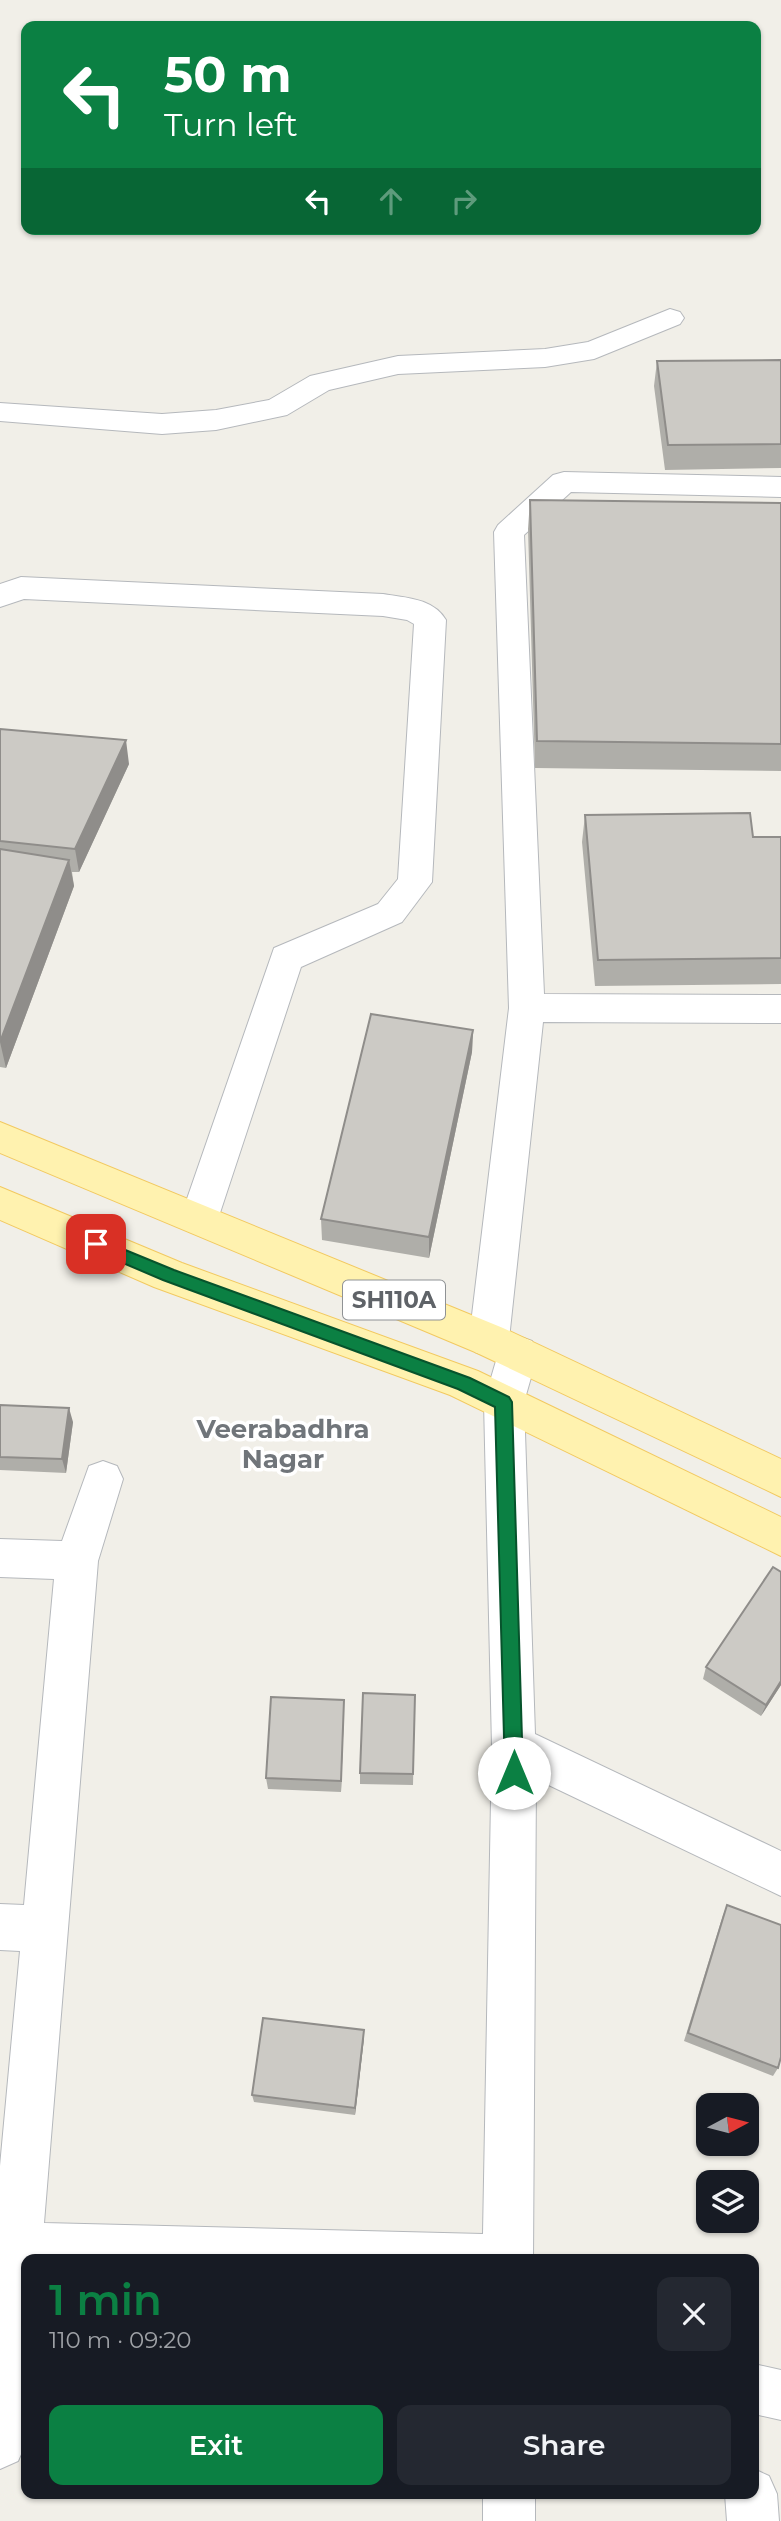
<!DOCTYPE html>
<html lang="en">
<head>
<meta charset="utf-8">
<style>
	body { margin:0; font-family:Montserrat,sans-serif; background:#242831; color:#f1f3f6; height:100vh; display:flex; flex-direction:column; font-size:26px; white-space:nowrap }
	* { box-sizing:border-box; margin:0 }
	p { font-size:23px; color:#9ea1a6 }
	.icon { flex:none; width:38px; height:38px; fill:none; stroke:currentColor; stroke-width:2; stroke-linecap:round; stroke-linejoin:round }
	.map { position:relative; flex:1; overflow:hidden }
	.details { position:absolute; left:21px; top:2254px; width:738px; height:245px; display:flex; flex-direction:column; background:#171b24; border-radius:14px; box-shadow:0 2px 5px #0004 }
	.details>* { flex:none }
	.banner { position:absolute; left:21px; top:21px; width:740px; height:214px; border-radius:14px; box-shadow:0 2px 5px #0004; background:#0b8043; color:#fff; overflow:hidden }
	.needle { width:46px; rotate:83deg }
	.controls { position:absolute; left:696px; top:2093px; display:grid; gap:14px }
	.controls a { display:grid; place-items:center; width:63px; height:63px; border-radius:14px; background:#171b24; box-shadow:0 2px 5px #0004; font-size:35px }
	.pin { position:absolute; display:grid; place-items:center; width:60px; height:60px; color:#fff; margin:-30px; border-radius:14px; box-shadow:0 4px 10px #0006 }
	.me { position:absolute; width:77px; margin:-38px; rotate:0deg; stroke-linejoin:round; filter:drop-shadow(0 0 5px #0008) }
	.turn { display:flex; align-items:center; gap:24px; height:147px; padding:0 28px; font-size:32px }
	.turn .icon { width:91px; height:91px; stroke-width:2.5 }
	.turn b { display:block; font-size:49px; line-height:60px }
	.lanes { display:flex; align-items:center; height:66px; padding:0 28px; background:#0003; justify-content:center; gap:35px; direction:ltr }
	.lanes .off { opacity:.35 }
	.round { display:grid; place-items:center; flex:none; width:74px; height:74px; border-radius:14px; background:#242831 }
	.overview { display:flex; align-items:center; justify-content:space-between; height:119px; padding:0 28px }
	h1 { font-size:42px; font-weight:600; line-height:52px; color:#0b8043 }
	.button { display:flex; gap:14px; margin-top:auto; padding:14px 28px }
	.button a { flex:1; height:80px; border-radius:14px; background:#0b8043; color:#fff; font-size:28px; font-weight:600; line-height:80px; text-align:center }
	.button a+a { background:#242831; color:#f1f3f6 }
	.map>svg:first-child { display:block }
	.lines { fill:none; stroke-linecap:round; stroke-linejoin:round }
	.minor-casing { stroke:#b5b8bc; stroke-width:2 }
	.major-casing { stroke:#f2c960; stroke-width:2 }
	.minor { fill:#fff; fill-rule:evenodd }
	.major { fill:#fff2af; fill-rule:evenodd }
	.wall { fill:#afaea9 }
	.shaded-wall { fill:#8f8d8a }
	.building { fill:#cccac5; stroke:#8f8d8a; stroke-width:2 }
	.route { fill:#0b8043; stroke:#07532c; stroke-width:2 }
	.labels { text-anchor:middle; stroke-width:7; stroke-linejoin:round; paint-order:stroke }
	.shield { fill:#fff; stroke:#8f9295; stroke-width:2 }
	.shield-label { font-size:23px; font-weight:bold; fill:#5f6368 }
	.neighbourhood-label { font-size:26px; font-weight:bold; fill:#70757a; stroke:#fff }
</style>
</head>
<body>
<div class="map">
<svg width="781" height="2521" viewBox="0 0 781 2521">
	<rect width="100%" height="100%" fill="#f1efe8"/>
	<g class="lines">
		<g class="minor-casing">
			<path id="minor" d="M 670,309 L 680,312 L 684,318 L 680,324 L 594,359 L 545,367 L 398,374 L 329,390 L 287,415 L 216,430 L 162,434 L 0,421 L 0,403 L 162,414 L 216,410 L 269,400 L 310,376 L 398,356 L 545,349 L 588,342 Z
				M 564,472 L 781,477 L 781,497 L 571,492 L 524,535 L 544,994 L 781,995 L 781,1023 L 543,1022 L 509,1339 L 518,1336 L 532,1341 L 538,1353 L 524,1402 L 535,1734 L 781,1851 L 781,1896 L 536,1779 L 533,2259 L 26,2259 L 26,2443 L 18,2461 L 0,2469 L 0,2166 L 20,1951 L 0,1950 L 0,1904 L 24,1905 L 54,1579 L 0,1577 L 0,1539 L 62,1541 L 89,1466 L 103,1461 L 117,1466 L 123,1479 L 98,1561 L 44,2223 L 483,2234 L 492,1746 L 484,1402 L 498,1354 L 489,1357 L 475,1352 L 469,1340 L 509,1008 L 494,532 L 498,525 L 553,475 Z
				M 21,577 L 383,594 C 406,598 433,598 446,620 L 432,882 L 402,922 L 301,967 L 218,1219 L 212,1230 L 199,1235 L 186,1230 L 180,1219 L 274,948 L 378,904 L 398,879 L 414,624 L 407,620 L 383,616 L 24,599 L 0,607 L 0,584 Z
				M 754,2364 L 781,2370 L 781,2420 L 754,2414 Z
				M 754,2469 L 769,2476 L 777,2494 L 779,2521 L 727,2521 L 725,2494 L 754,2494 Z
				M 483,2494 L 535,2494 L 535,2521 L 483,2521 Z"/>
		</g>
		<g class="major-casing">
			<path id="major" d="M 0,1122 L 503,1328 L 781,1459 L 781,1497 L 475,1352 L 0,1153 Z
				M 0,1187 L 182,1263 L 478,1371 L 781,1517 L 781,1556 L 450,1395 L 154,1287 L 0,1220 Z"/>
		</g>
		<use href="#minor" class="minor"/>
		<use href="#major" class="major"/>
	</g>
	<path class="wall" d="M 781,360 L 781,468 L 665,470 L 654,386 L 657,361 Z
		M 530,500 L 781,503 L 781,771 L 535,768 L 528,529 Z
		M 0,729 L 129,764 L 79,872 L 72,872 L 74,886 L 6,1068 L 0,1067 Z
		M 585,815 L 753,837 L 781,837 L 781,984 L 595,986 L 582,842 Z
		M 473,1030 L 472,1052 L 429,1258 L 322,1240 L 321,1219 Z
		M 0,1405 L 73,1422 L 66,1473 L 0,1470 Z
		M 781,1572 L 781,1685 L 761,1716 L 703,1679 L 706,1667 Z
		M 415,1695 L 413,1785 L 360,1784 L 360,1773 Z
		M 344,1711 L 341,1792 L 268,1789 L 266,1778 Z
		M 727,1905 L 778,2068 L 773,2076 L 684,2041 L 723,1915 Z
		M 364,2038 L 355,2115 L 254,2102 L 252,2095 Z"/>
	<path class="shaded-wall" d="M 126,740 L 129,764 L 79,872 L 75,849 Z
		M 69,860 L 74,886 L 6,1068 L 0,1042 Z
		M 473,1030 L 472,1052 L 429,1258 L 429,1237 Z
		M 69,1408 L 73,1422 L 66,1473 L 62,1459 Z
		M 781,1681 L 781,1685 L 761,1716 L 766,1705 Z
		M 344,1700 L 344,1711 L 341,1792 L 341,1781 Z
		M 364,2030 L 364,2038 L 355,2115 L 355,2108 Z"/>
	<path class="building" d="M 781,360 L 781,444 L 668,445 L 657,361 Z
		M 530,500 L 781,503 L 781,744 L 537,741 Z
		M 0,729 L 126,740 L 75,849 L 0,841 Z
		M 750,813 L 753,837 L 781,837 L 781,958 L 598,960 L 585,815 Z
		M 0,849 L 69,860 L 0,1042 Z
		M 371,1014 L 473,1030 L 429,1237 L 321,1219 Z
		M 0,1405 L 69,1408 L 62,1459 L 0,1457 Z
		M 773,1567 L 781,1572 L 781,1681 L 766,1705 L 706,1667 Z
		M 363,1693 L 415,1695 L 413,1774 L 360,1773 Z
		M 271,1697 L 344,1700 L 341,1781 L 266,1778 Z
		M 727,1905 L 781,1925 L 781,2057 L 778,2068 L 688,2033 Z
		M 263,2018 L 364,2030 L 355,2108 L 252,2095 Z"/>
	<path class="route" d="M 96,1238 L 174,1270 L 470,1378 L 509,1397 L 512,1402 L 523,1773 L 520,1780 L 514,1782 L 508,1780 L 505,1773 L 495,1407 L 458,1389 L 163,1280 L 90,1249 L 88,1244 L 90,1240 Z"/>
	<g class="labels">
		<rect class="shield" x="343" y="1280.5" width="102" height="39" rx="5"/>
		<g class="shield-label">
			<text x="394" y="1308">SH110A</text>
		</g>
		<g class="neighbourhood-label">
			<text x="283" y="1438">Veerabadhra<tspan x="283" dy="30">Nagar</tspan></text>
		</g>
	</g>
</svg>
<div class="controls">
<a><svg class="needle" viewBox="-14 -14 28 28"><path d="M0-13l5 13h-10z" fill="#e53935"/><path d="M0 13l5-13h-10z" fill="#9ea1a6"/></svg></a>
<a><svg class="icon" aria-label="layers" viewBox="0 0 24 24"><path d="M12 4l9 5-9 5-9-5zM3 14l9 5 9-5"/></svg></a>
</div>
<div class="pin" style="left:96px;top:1244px;background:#d93025"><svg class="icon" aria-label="arrive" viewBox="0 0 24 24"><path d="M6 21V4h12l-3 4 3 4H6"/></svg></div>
<svg class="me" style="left:514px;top:1773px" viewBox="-20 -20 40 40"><circle r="19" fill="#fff"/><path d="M0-13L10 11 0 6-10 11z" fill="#0b8043"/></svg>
<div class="banner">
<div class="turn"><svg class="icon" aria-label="left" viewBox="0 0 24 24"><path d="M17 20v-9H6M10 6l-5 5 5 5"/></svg><div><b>50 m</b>Turn left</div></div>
<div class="lanes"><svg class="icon" aria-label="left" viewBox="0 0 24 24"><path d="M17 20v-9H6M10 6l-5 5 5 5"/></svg><svg class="icon off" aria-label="ahead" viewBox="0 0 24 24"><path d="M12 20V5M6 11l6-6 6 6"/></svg><svg class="icon off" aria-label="right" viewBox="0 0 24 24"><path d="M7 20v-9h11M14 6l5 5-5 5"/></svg></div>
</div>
<section class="details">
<div class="overview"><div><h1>1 min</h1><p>110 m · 09:20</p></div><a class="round"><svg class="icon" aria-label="close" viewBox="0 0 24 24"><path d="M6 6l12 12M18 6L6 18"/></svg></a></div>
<div class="button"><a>Exit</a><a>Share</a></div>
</section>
</div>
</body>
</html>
